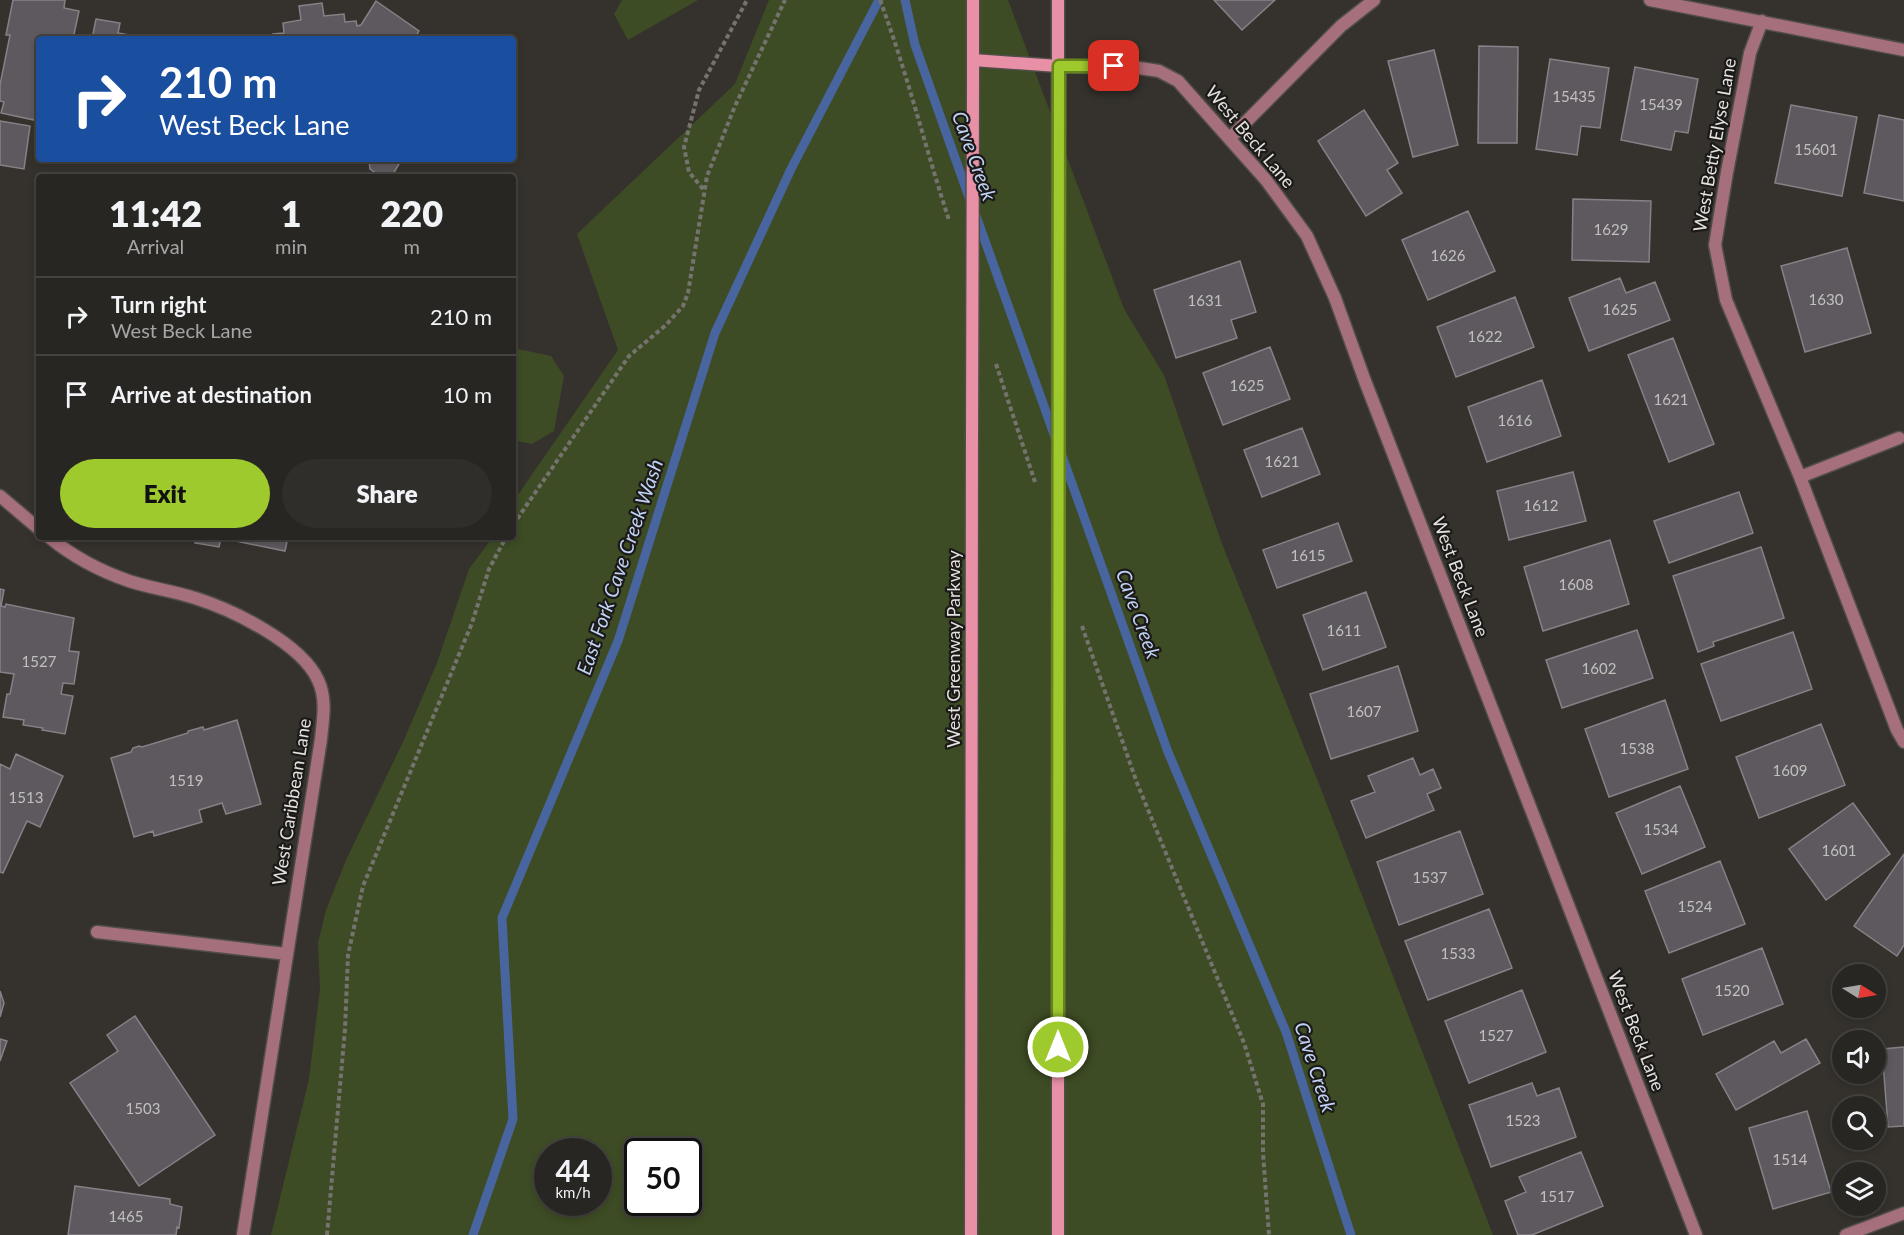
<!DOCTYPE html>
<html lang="en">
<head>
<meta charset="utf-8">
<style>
	body { margin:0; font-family:Lato,sans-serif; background:#302e2a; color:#f1f3f6; height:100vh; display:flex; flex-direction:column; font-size:22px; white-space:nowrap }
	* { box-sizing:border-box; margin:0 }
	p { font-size:20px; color:#a5a5a5 }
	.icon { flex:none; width:33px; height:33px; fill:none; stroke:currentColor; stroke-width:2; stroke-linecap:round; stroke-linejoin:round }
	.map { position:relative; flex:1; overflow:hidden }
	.panel { position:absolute; left:36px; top:174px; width:480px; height:366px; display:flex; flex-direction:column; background:#282622; border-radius:6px; box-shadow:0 3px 9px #0003,0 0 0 2px #444340 }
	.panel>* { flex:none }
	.banner { position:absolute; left:36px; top:36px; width:480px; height:126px; border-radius:6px; box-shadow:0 3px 9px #0003,0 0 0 2px #444340; background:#1a4fa0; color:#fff; overflow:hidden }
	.needle { width:39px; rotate:101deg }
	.controls { position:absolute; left:1832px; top:964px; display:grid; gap:12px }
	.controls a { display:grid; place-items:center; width:54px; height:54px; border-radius:50%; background:#282622; box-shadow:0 3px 9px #0003,0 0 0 2px #444340; font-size:30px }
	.speed { position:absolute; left:534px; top:1138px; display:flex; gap:12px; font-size:30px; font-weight:700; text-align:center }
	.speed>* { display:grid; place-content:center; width:78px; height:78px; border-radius:50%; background:#282622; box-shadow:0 3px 9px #0003,0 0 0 2px #444340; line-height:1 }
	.speed small { font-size:15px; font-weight:400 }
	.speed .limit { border:3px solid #111; border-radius:9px; background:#fff; color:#111 }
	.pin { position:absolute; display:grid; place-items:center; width:51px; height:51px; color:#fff; margin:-26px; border-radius:12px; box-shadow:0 3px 9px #0006 }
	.me { position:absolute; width:66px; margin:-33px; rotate:0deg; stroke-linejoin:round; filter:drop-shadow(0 0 4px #0008) }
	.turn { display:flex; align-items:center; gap:21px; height:126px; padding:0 24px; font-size:27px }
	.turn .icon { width:78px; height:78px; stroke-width:2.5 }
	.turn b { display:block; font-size:42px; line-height:51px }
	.eta { display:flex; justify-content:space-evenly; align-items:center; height:102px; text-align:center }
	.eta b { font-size:36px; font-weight:800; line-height:42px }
	.primary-button { display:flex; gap:12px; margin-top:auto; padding:12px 24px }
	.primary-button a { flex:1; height:69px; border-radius:36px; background:#9fca2d; color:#111; font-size:24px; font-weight:800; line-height:69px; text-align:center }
	.primary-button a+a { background:#302e2a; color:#f1f3f6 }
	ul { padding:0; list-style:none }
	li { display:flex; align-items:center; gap:18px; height:78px; padding:0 24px; border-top:2px solid #444340 }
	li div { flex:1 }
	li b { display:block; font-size:22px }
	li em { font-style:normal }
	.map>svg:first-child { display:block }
	.green { fill:#3d4c24; fill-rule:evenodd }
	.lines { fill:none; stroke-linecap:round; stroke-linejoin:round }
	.stream { stroke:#49659f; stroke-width:9 }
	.building { fill:#5d595e; stroke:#858186; stroke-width:1.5 }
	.street-casing { stroke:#514e49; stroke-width:15 }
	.secondary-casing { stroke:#514e49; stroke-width:15 }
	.path { stroke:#76736f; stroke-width:4; stroke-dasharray:4.5 3; stroke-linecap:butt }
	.street { stroke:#a66f7c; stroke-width:12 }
	.secondary { stroke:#e790a6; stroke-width:12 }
	.secondary-bridge-casing { stroke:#514e49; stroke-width:15; stroke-linecap:butt }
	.secondary-bridge { stroke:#e790a6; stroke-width:12 }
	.route-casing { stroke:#67831d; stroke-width:15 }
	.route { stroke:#9fca2d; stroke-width:10 }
	.labels { text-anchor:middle; stroke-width:4.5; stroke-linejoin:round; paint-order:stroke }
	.number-label { font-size:15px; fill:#c2c0bf }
	.street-label { font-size:18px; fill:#e4e2df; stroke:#1b1a18 }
	.water-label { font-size:20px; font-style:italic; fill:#c1d3f5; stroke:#1b1a18 }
</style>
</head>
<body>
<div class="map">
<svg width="1904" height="1235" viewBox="0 0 1904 1235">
	<rect width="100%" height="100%" fill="#35322d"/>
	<path class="green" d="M 622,0 L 698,0 L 628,40 L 614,14 Z
		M 769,0 L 1008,0 L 1124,309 L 1164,375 L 1222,544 L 1319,784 L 1493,1235 L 271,1235 L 309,1079 L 320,989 L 318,943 L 326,910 L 346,860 L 403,742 L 437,663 L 469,569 L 493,537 L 513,537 L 513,502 L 618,350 L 577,234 L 735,84 ZM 548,1152 L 598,1152 L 598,1203 L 548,1203 ZM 638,1152 L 688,1152 L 688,1203 L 638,1203 Z
		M 513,348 L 551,356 L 564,376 L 554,431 L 532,444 L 513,440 Z"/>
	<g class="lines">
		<path class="stream" d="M 905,0 L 915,45 L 970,200
			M 975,213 L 1055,437
			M 1060,450 L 1168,752 L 1286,1032 L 1351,1235
			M 473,1235 L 513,1119 L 502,918 L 618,641 L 715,333 L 791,169 L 879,0"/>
	</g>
	<path class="building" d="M 13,0 L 65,0 L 64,8 L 79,11 L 73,39 L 39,39 L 39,102 L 34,120 L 1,113 L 4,102 L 0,101 L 0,85 L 10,35 L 6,35 Z
		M 1214,0 L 1275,0 L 1242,30 Z
		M 376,1 L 419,31 L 416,36 L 420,39 L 274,39 L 273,34 L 284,33 L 283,23 L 301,20 L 299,6 L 322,3 L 324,16 L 344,14 L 345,22 L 356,21 L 357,26 L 361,25 Z
		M 96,19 L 120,23 L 118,33 L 151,39 L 92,39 Z
		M 1479,46 L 1518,47 L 1517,143 L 1478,143 Z
		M 1434,50 L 1458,145 L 1413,157 L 1388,61 Z
		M 1550,59 L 1609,68 L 1600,128 L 1581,126 L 1577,155 L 1536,149 Z
		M 1635,67 L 1698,79 L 1688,133 L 1675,131 L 1671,150 L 1621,140 Z
		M 1791,105 L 1857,117 L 1842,196 L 1775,183 Z
		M 1364,110 L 1398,163 L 1387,170 L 1402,193 L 1366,216 L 1318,141 Z
		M 1879,115 L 1904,120 L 1904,201 L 1864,193 Z
		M 0,121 L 30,126 L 24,169 L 0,165 Z
		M 369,159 L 399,159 L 399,164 L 393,174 L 380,176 L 370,169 Z
		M 1573,199 L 1651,201 L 1649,262 L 1572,260 Z
		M 1468,211 L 1495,271 L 1428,300 L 1402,240 Z
		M 1847,248 L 1871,333 L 1805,352 L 1781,266 Z
		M 1240,261 L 1256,312 L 1231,320 L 1237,338 L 1176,358 L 1154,290 Z
		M 1620,278 L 1626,293 L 1655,282 L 1670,320 L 1589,351 L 1569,298 Z
		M 1515,297 L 1534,347 L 1456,377 L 1437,327 Z
		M 1673,338 L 1714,444 L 1669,462 L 1628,355 Z
		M 1270,347 L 1290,399 L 1223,425 L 1203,373 Z
		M 1542,380 L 1561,436 L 1487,462 L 1468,407 Z
		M 1302,428 L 1320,474 L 1262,497 L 1244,450 Z
		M 1573,472 L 1586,521 L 1509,540 L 1497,491 Z
		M 1739,492 L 1753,533 L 1669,563 L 1654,521 Z
		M 1338,523 L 1352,561 L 1277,588 L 1263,550 Z
		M 196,537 L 221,537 L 219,547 L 195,543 Z
		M 235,537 L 288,537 L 285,551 L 235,541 Z
		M 1610,540 L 1629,604 L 1543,631 L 1524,567 Z
		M 1761,547 L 1784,618 L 1713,642 L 1714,646 L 1698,652 L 1673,576 Z
		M 0,589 L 4,590 L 1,606 L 5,607 L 6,604 L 74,618 L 69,651 L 79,652 L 74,684 L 63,683 L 61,694 L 73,696 L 65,734 L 42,730 L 43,728 L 23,725 L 24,720 L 3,717 L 7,694 L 10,694 L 14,674 L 0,672 Z
		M 1366,592 L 1386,647 L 1323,670 L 1303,615 Z
		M 1637,630 L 1653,678 L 1562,708 L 1546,660 Z
		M 1793,632 L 1812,689 L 1721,721 L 1701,664 Z
		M 1398,666 L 1418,731 L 1331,759 L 1310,694 Z
		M 1665,700 L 1688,769 L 1609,797 L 1585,729 Z
		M 237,720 L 261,804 L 226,814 L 222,803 L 199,810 L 202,822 L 154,836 L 153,831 L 134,837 L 111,758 L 131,752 L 133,748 L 139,746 L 142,747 L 188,733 L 188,731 L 203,727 L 204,730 Z
		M 1821,724 L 1845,785 L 1759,818 L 1736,757 Z
		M 16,754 L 63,776 L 40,827 L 27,821 L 3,873 L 0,872 L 0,764 L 10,769 Z
		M 1413,758 L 1420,775 L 1433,769 L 1441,788 L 1427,794 L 1434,810 L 1366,838 L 1351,801 L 1375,792 L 1368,776 Z
		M 1680,786 L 1705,847 L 1642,874 L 1616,813 Z
		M 1853,803 L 1890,854 L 1826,900 L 1789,849 Z
		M 1460,831 L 1483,894 L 1399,925 L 1377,862 Z
		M 1904,854 L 1904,945 L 1897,956 L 1854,926 Z
		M 1720,861 L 1745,924 L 1669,953 L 1645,891 Z
		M 1489,909 L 1512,968 L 1428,1000 L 1405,941 Z
		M 1762,948 L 1783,1004 L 1703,1035 L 1682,979 Z
		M 1522,990 L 1546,1052 L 1469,1083 L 1445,1021 Z
		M 0,991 L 4,1003 L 0,1017 Z
		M 135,1016 L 215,1135 L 139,1186 L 70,1083 L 118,1051 L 107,1035 Z
		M 0,1039 L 7,1041 L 0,1061 Z
		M 1806,1039 L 1820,1063 L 1736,1110 L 1716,1074 L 1774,1041 L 1781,1053 Z
		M 1904,1047 L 1904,1126 L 1888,1127 L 1882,1049 Z
		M 1532,1083 L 1537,1096 L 1559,1088 L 1576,1137 L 1491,1167 L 1469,1105 Z
		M 1807,1111 L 1831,1192 L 1773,1209 L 1749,1128 Z
		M 1581,1152 L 1603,1206 L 1532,1235 L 1518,1235 L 1505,1201 L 1526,1192 L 1519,1177 Z
		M 75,1186 L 170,1199 L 170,1204 L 182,1207 L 179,1228 L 177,1227 L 176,1235 L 68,1235 Z"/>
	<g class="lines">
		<g class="street-casing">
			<path id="street" d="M 1650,0 L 1904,50
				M 1762,21 L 1750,53 L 1727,172 L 1715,245 L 1726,300 L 1800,477 L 1897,730 L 1904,742
				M 1058,66 L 1139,68 L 1159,71 L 1178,81 L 1266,180 L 1307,236 L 1335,298 L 1365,381 L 1696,1235
				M 1230,138 L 1341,26 L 1374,0
				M 1800,477 L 1899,438
				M 0,496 L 39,529
				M 49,537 C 72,556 100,571 129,581 C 150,588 173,591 195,598 C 233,610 301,643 318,680 C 327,699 323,719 321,739 L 243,1235
				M 97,932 L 287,954
				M 1846,1235 L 1904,1213"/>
		</g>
		<g class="secondary-casing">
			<path id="secondary" d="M 1058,0 L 1058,325
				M 973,60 L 1058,66
				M 973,88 L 973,0
				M 971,1235 L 972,435
				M 1058,1235 L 1058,906"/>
		</g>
		<path class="path" d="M 880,0 C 907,72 925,147 949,220
			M 703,189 L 689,172 L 684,147 L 699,90 L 747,0
			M 996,364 L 1035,482
			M 513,525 L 629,356 L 666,325 L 683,306 L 688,293 L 707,176 L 735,106 L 785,0
			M 1082,626 L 1137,783 L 1244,1043 L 1263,1104 L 1263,1153 L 1269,1235
			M 327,1235 L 345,1029 L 348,955 L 363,886 L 472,623 L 489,569 L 506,537"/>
		<use href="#street" class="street"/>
		<use href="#secondary" class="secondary"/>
		<g class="secondary-bridge-casing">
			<path id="secondary-bridge" d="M 972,435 L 973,88
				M 1058,906 L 1058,325"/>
		</g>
		<use href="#secondary-bridge" class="secondary-bridge"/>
	</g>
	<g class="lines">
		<g class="route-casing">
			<path id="route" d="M 1058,1047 L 1059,66 L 1114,66"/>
		</g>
		<use href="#route" class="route"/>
	</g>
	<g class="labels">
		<g class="number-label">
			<text x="1574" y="102">15435</text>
			<text x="1661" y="110">15439</text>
			<text x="1816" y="155">15601</text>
			<text x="1611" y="235">1629</text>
			<text x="1448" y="261">1626</text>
			<text x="1826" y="305">1630</text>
			<text x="1205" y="306">1631</text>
			<text x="1620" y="315">1625</text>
			<text x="1485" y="342">1622</text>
			<text x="1247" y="391">1625</text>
			<text x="1671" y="405">1621</text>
			<text x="1515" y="426">1616</text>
			<text x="1282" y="467">1621</text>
			<text x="1541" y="511">1612</text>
			<text x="1308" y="561">1615</text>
			<text x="1576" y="590">1608</text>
			<text x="1344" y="636">1611</text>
			<text x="39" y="667">1527</text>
			<text x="1599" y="674">1602</text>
			<text x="1364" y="717">1607</text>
			<text x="1637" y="754">1538</text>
			<text x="1790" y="776">1609</text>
			<text x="186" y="786">1519</text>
			<text x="26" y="803">1513</text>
			<text x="1661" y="835">1534</text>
			<text x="1839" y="856">1601</text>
			<text x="1430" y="883">1537</text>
			<text x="1695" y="912">1524</text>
			<text x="1458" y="959">1533</text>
			<text x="1732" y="996">1520</text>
			<text x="1496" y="1041">1527</text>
			<text x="143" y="1114">1503</text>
			<text x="1523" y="1126">1523</text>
			<text x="1790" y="1165">1514</text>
			<text x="1557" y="1202">1517</text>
			<text x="126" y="1222">1465</text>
		</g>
		<g class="street-label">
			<text transform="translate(1250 137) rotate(50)" y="6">West Beck Lane</text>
			<text transform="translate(1715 145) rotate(-80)" y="6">West Betty Elyse Lane</text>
			<text transform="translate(1460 577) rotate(69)" y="6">West Beck Lane</text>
			<text transform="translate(954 649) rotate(-90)" y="6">West Greenway Parkway</text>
			<text transform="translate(292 802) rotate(-81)" y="6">West Caribbean Lane</text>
			<text transform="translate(1636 1031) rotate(69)" y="6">West Beck Lane</text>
		</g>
		<g class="water-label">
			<text transform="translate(974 156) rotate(70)" y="7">Cave Creek</text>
			<text transform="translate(620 567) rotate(-71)" y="7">East Fork Cave Creek Wash</text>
			<text transform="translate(1138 614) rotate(70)" y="7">Cave Creek</text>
			<text transform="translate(1315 1067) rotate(72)" y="7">Cave Creek</text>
		</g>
	</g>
</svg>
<div class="controls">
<a><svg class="needle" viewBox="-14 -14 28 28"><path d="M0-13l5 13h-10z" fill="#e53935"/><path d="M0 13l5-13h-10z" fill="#a5a5a5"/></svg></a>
<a><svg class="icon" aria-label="sound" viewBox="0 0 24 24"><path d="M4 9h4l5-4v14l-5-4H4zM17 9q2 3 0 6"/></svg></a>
<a><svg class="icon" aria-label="search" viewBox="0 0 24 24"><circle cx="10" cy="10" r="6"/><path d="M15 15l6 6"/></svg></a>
<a><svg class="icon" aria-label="layers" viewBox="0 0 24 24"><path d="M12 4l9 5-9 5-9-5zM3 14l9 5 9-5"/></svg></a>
</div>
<div class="speed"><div>44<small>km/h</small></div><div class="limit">50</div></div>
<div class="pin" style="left:1114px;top:66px;background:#d93025"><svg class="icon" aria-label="arrive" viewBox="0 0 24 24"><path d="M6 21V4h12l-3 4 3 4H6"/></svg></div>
<svg class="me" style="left:1058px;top:1047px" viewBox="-20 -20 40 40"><circle r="17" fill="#9fca2d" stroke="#fff" stroke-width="3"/><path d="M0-11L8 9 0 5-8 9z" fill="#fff"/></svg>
<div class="banner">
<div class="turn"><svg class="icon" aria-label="right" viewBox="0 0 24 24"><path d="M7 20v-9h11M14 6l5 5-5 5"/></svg><div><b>210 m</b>West Beck Lane</div></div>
</div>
<section class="panel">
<div class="eta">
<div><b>11:42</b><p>Arrival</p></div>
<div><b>1</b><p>min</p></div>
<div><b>220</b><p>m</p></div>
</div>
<ul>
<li><svg class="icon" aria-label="right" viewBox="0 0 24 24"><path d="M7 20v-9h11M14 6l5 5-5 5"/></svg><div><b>Turn right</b><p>West Beck Lane</p></div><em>210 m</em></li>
<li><svg class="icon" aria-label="arrive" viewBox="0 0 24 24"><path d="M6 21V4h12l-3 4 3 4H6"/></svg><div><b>Arrive at destination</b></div><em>10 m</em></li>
</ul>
<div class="primary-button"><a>Exit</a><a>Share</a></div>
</section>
</div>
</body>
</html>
